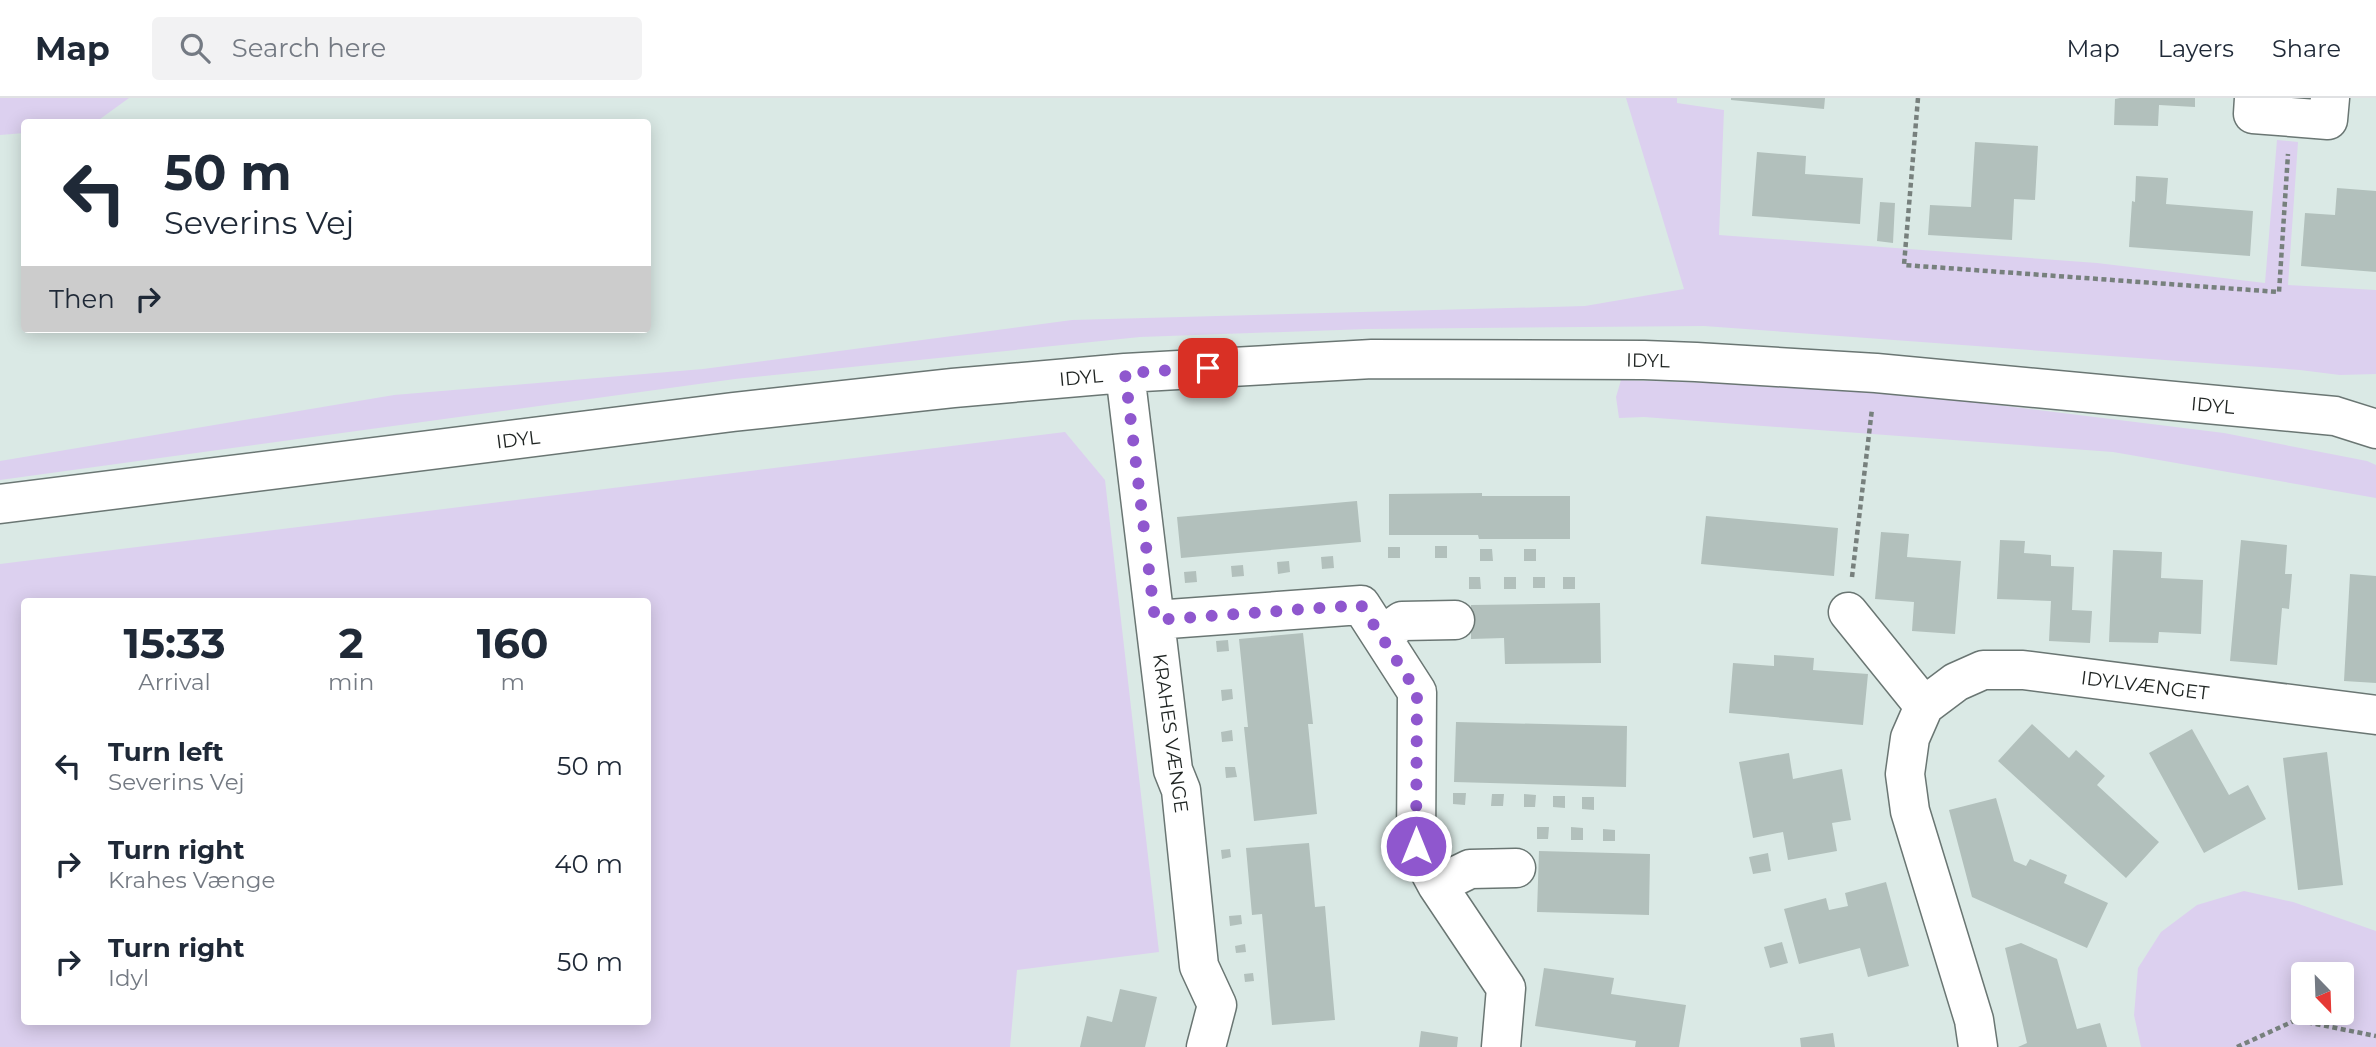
<!DOCTYPE html>
<html lang="en">
<head>
<meta charset="utf-8">
<style>
	body { margin:0; font-family:Montserrat,sans-serif; background:#f2f2f3; color:#1f2937; height:100vh; display:flex; flex-direction:column; font-size:26px; white-space:nowrap }
	* { box-sizing:border-box; margin:0 }
	p { font-size:23px; color:#747a83 }
	.icon { flex:none; width:38px; height:38px; fill:none; stroke:currentColor; stroke-width:2; stroke-linecap:round; stroke-linejoin:round }
	.map { position:relative; flex:1; overflow:hidden }
	.side { position:absolute; left:21px; top:500px; width:630px; height:427px; display:flex; flex-direction:column; background:#fff; border-radius:7px; box-shadow:0 4px 18px #0003 }
	.side>* { flex:none }
	.guide { position:absolute; left:21px; top:21px; width:630px; height:214px; border-radius:7px; box-shadow:0 4px 18px #0003; background:#fff; color:#1f2937; overflow:hidden }
	.needle { width:46px; rotate:157deg }
	.tools { position:absolute; left:2291px; top:864px; display:grid; gap:14px }
	.tools a { display:grid; place-items:center; width:63px; height:63px; border-radius:7px; background:#fff; box-shadow:0 4px 18px #0003; font-size:35px }
	.pin { position:absolute; display:grid; place-items:center; width:60px; height:60px; color:#fff; margin:-30px; border-radius:14px; box-shadow:0 4px 10px #0006 }
	.me { position:absolute; width:77px; margin:-38px; rotate:0deg; stroke-linejoin:round; filter:drop-shadow(0 0 5px #0008) }
	.turn { display:flex; align-items:center; gap:24px; height:147px; padding:0 28px; font-size:32px }
	.turn .icon { width:91px; height:91px; stroke-width:2.5 }
	.turn b { display:block; font-size:49px; line-height:60px }
	.then { display:flex; align-items:center; height:66px; padding:0 28px; background:#0003; gap:14px; font-size:26px }
	.eta { display:flex; justify-content:space-evenly; align-items:center; height:119px; text-align:center }
	.eta b { font-size:42px; font-weight:700; line-height:49px }
	ul { padding:0; list-style:none }
	li { display:flex; align-items:center; gap:21px; height:98px; padding:0 28px }
	li div { flex:1 }
	li b { display:block; font-size:26px }
	li em { font-style:normal }
	header { display:flex; align-items:center; gap:42px; box-sizing:border-box; height:98px; padding:0 35px; background:#fff; border-bottom:2px solid #e0e1e3 }
	header strong { font-size:33px }
	nav { display:flex; gap:38px; margin-inline-start:auto; font-size:24px }
	.search { width:490px; height:63px; background:#f2f2f3; display:flex; align-items:center; gap:18px; box-sizing:border-box; padding:0 24px; border-radius:7px; color:#747a83; font-size:26px }
	.map>svg:first-child { display:block }
	.green { fill:#dcd0ef; fill-rule:evenodd }
	.building { fill:#b2c0bc }
	.lines { fill:none; stroke-linecap:round; stroke-linejoin:round }
	.minor-casing { stroke:#6a7673; stroke-width:41 }
	.path { stroke:#77807d; stroke-width:4.5; stroke-dasharray:5 3.5; stroke-linecap:butt }
	.minor { stroke:#fff; stroke-width:38 }
	.route { stroke:#8f57ce; stroke-width:12; stroke-dasharray:0 21.6 }
	.labels { text-anchor:middle; stroke-width:7; stroke-linejoin:round; paint-order:stroke }
	.street-label { font-size:19px; fill:#202523; stroke:#fff }
</style>
</head>
<body>
<header>
<strong>Map</strong>
<div class="search"><svg class="icon" aria-label="search" viewBox="0 0 24 24"><circle cx="10" cy="10" r="6"/><path d="M15 15l6 6"/></svg>Search here</div>
<nav><a>Map</a><a>Layers</a><a>Share</a></nav>
</header>
<div class="map">
<svg width="2376" height="949" viewBox="0 0 2376 949">
	<rect width="100%" height="100%" fill="#dae9e5"/>
	<path class="green" d="M 0,0 L 129,0 L 96,24 L 24,24 L 24,35 L 0,37 Z
		M 1626,0 L 1677,0 L 1677,5 L 1724,12 L 1719,137 L 2097,165 L 2265,185 L 2277,42 L 2298,44 L 2288,187 L 2376,192 L 2376,276 L 2340,277 L 2300,272 L 1704,228 L 1367,231 L 1140,239 L 735,281 L 0,382 L 0,363 L 394,297 L 703,271 L 1072,222 L 1585,208 L 1684,191 Z
		M 1621,282 L 1859,290 L 2224,335 L 2367,363 L 2376,367 L 2376,400 L 2113,354 L 1644,319 L 1619,320 L 1616,299 Z
		M 1065,334 L 1105,382 L 1159,854 L 1017,872 L 1010,949 L 0,949 L 0,466 ZM 24,504 L 648,504 L 648,924 L 24,924 Z
		M 2244,793 L 2293,804 L 2376,833 L 2376,949 L 2141,949 L 2134,917 L 2138,870 L 2161,834 L 2197,807 ZM 2303,877 L 2342,877 L 2342,915 L 2303,915 Z"/>
	<path class="building" d="M 1731,0 L 1825,0 L 1824,11 L 1731,2 Z
		M 2120,0 L 2195,0 L 2195,9 L 2159,7 L 2158,28 L 2114,27 L 2115,1 Z
		M 1975,44 L 2038,48 L 2035,102 L 2014,101 L 2012,142 L 1928,137 L 1930,107 L 1971,109 Z
		M 1757,54 L 1806,58 L 1805,76 L 1863,80 L 1860,126 L 1752,118 Z
		M 2136,78 L 2168,80 L 2166,106 L 2253,113 L 2250,158 L 2129,149 L 2132,103 L 2135,104 Z
		M 2337,90 L 2376,93 L 2376,174 L 2301,168 L 2305,115 L 2335,117 Z
		M 1880,104 L 1895,105 L 1893,145 L 1877,143 Z
		M 1482,395 L 1482,398 L 1570,398 L 1570,441 L 1479,441 L 1478,437 L 1389,437 L 1389,396 Z
		M 1357,403 L 1361,444 L 1181,460 L 1177,419 Z
		M 1706,418 L 1838,430 L 1834,478 L 1701,466 Z
		M 1881,434 L 1909,436 L 1907,459 L 1961,463 L 1955,536 L 1912,533 L 1914,504 L 1875,501 Z
		M 2000,442 L 2025,443 L 2024,455 L 2051,457 L 2051,468 L 2074,469 L 2072,512 L 2092,513 L 2090,545 L 2049,543 L 2051,503 L 1997,501 Z
		M 2241,442 L 2287,447 L 2285,476 L 2292,476 L 2289,511 L 2282,510 L 2277,567 L 2230,563 Z
		M 1435,448 L 1447,448 L 1447,460 L 1435,460 Z
		M 1388,449 L 1400,449 L 1400,460 L 1388,460 Z
		M 1480,451 L 1492,451 L 1493,463 L 1480,463 Z
		M 1524,451 L 1536,451 L 1536,463 L 1524,463 Z
		M 2113,452 L 2162,454 L 2161,480 L 2203,482 L 2201,536 L 2159,534 L 2158,545 L 2109,544 Z
		M 1333,458 L 1334,470 L 1322,471 L 1321,459 Z
		M 1289,463 L 1290,474 L 1278,476 L 1277,464 Z
		M 1243,467 L 1244,478 L 1232,479 L 1231,468 Z
		M 1196,473 L 1197,484 L 1185,485 L 1184,474 Z
		M 2350,476 L 2376,478 L 2376,585 L 2344,583 Z
		M 1469,479 L 1480,479 L 1481,491 L 1469,491 Z
		M 1504,479 L 1516,479 L 1516,491 L 1504,491 Z
		M 1533,479 L 1545,479 L 1545,490 L 1533,490 Z
		M 1563,479 L 1575,479 L 1575,491 L 1563,491 Z
		M 1600,505 L 1601,565 L 1505,566 L 1504,540 L 1471,541 L 1471,507 Z
		M 1303,535 L 1313,626 L 1308,626 L 1317,716 L 1254,723 L 1244,629 L 1248,629 L 1239,541 Z
		M 1228,542 L 1229,553 L 1217,554 L 1216,543 Z
		M 1774,557 L 1814,560 L 1813,572 L 1868,576 L 1863,627 L 1729,615 L 1733,565 L 1774,568 Z
		M 1232,591 L 1233,601 L 1222,603 L 1221,592 Z
		M 1456,624 L 1627,628 L 1626,689 L 1454,684 Z
		M 2032,626 L 2069,660 L 2076,652 L 2105,678 L 2097,687 L 2159,744 L 2126,780 L 1998,663 Z
		M 2192,631 L 2229,697 L 2248,687 L 2266,721 L 2204,755 L 2149,655 Z
		M 1232,632 L 1233,643 L 1222,644 L 1221,634 Z
		M 2327,654 L 2343,787 L 2298,792 L 2283,660 Z
		M 1789,655 L 1793,681 L 1842,671 L 1851,722 L 1832,725 L 1837,753 L 1788,762 L 1783,734 L 1753,740 L 1739,664 Z
		M 1225,669 L 1235,669 L 1237,679 L 1226,680 Z
		M 1453,695 L 1466,695 L 1465,707 L 1453,706 Z
		M 1492,696 L 1504,696 L 1503,708 L 1491,708 Z
		M 1524,696 L 1536,697 L 1535,709 L 1524,709 Z
		M 1553,698 L 1565,698 L 1565,710 L 1553,709 Z
		M 1582,699 L 1594,699 L 1594,712 L 1582,711 Z
		M 1996,700 L 2014,763 L 2026,768 L 2030,761 L 2067,777 L 2064,785 L 2108,805 L 2087,850 L 1972,799 L 1949,712 Z
		M 1537,729 L 1549,729 L 1548,741 L 1537,741 Z
		M 1571,729 L 1583,730 L 1583,742 L 1571,742 Z
		M 1603,731 L 1615,732 L 1615,743 L 1603,743 Z
		M 1309,745 L 1315,809 L 1325,808 L 1335,922 L 1272,927 L 1262,816 L 1252,817 L 1246,750 Z
		M 1230,751 L 1231,759 L 1222,761 L 1221,752 Z
		M 1539,753 L 1650,756 L 1649,817 L 1537,814 Z
		M 1768,755 L 1771,773 L 1753,776 L 1749,759 Z
		M 1886,784 L 1909,868 L 1868,879 L 1860,850 L 1799,866 L 1784,811 L 1826,800 L 1829,812 L 1848,808 L 1845,795 Z
		M 1241,817 L 1242,826 L 1230,828 L 1229,818 Z
		M 1782,844 L 1788,865 L 1770,870 L 1764,849 Z
		M 2021,845 L 2057,861 L 2077,931 L 2100,925 L 2107,949 L 2018,949 L 2027,945 L 2005,850 Z
		M 1245,846 L 1246,854 L 1236,855 L 1235,848 Z
		M 1544,870 L 1614,880 L 1611,896 L 1686,907 L 1679,949 L 1635,949 L 1636,943 L 1535,928 Z
		M 1253,875 L 1254,883 L 1245,884 L 1244,876 Z
		M 1120,891 L 1157,899 L 1145,949 L 1080,949 L 1087,918 L 1112,924 Z
		M 1421,933 L 1458,939 L 1457,949 L 1419,949 Z
		M 1833,935 L 1835,949 L 1801,949 L 1800,940 Z"/>
	<g class="lines">
		<g class="minor-casing">
			<path id="minor" d="M 2254,0 L 2253,16 L 2328,22 L 2330,0
				M 1125,275 L 1173,672 L 1181,692 L 1199,868 L 1217,907 L 1206,949
				M 0,406 L 733,314 L 953,290 L 1125,275 L 1372,261 L 1644,262 L 1696,264 L 1876,275 L 2335,318 L 2376,331
				M 1848,514 L 1924,608
				M 1155,522 L 1361,507 L 1417,594 L 1416,748 L 1437,787 L 1506,890 L 1501,949
				M 1381,538 L 1402,523 L 1455,522
				M 1437,787 L 1470,771 L 1516,770
				M 1978,949 L 1974,922 L 1910,713 L 1905,676 L 1910,640 L 1924,608 L 1956,584 L 1983,572 L 2023,572 L 2376,617"/>
		</g>
		<path class="path" d="M 1918,0 L 1904,167 L 2279,194 L 2288,56
			M 1852,479 L 1872,311
			M 2237,949 L 2296,922 L 2376,938"/>
		<use href="#minor" class="minor"/>
	</g>
	<g class="lines">
		<path class="route" d="M 1208,270 L 1125,275 L 1155,522 L 1361,507 L 1417,594 L 1416,748"/>
	</g>
	<g class="labels">
		<g class="street-label">
			<text transform="translate(1648 262) rotate(1)" y="7">IDYL</text>
			<text transform="translate(1081 279) rotate(-5)" y="7">IDYL</text>
			<text transform="translate(2213 307) rotate(5)" y="7">IDYL</text>
			<text transform="translate(518 341) rotate(-7)" y="7">IDYL</text>
			<text transform="translate(2145 587) rotate(7)" y="7">IDYLVÆNGET</text>
			<text transform="translate(1171 635) rotate(82)" y="7">KRAHES VÆNGE</text>
		</g>
	</g>
</svg>
<div class="tools">
<a><svg class="needle" viewBox="-14 -14 28 28"><path d="M0-13l5 13h-10z" fill="#e53935"/><path d="M0 13l5-13h-10z" fill="#747a83"/></svg></a>
</div>
<div class="pin" style="left:1208px;top:270px;background:#d93025"><svg class="icon" aria-label="arrive" viewBox="0 0 24 24"><path d="M6 21V4h12l-3 4 3 4H6"/></svg></div>
<svg class="me" style="left:1416px;top:748px" viewBox="-20 -20 40 40"><circle r="17" fill="#8f57ce" stroke="#fff" stroke-width="3"/><path d="M0-11L8 9 0 5-8 9z" fill="#fff"/></svg>
<div class="guide">
<div class="turn"><svg class="icon" aria-label="left" viewBox="0 0 24 24"><path d="M17 20v-9H6M10 6l-5 5 5 5"/></svg><div><b>50 m</b>Severins Vej</div></div>
<div class="then">Then<svg class="icon" aria-label="right" viewBox="0 0 24 24"><path d="M7 20v-9h11M14 6l5 5-5 5"/></svg></div>
</div>
<section class="side">
<div class="eta">
<div><b>15:33</b><p>Arrival</p></div>
<div><b>2</b><p>min</p></div>
<div><b>160</b><p>m</p></div>
</div>
<ul>
<li><svg class="icon" aria-label="left" viewBox="0 0 24 24"><path d="M17 20v-9H6M10 6l-5 5 5 5"/></svg><div><b>Turn left</b><p>Severins Vej</p></div><em>50 m</em></li>
<li><svg class="icon" aria-label="right" viewBox="0 0 24 24"><path d="M7 20v-9h11M14 6l5 5-5 5"/></svg><div><b>Turn right</b><p>Krahes Vænge</p></div><em>40 m</em></li>
<li><svg class="icon" aria-label="right" viewBox="0 0 24 24"><path d="M7 20v-9h11M14 6l5 5-5 5"/></svg><div><b>Turn right</b><p>Idyl</p></div><em>50 m</em></li>
</ul>
</section>
</div>
</body>
</html>
